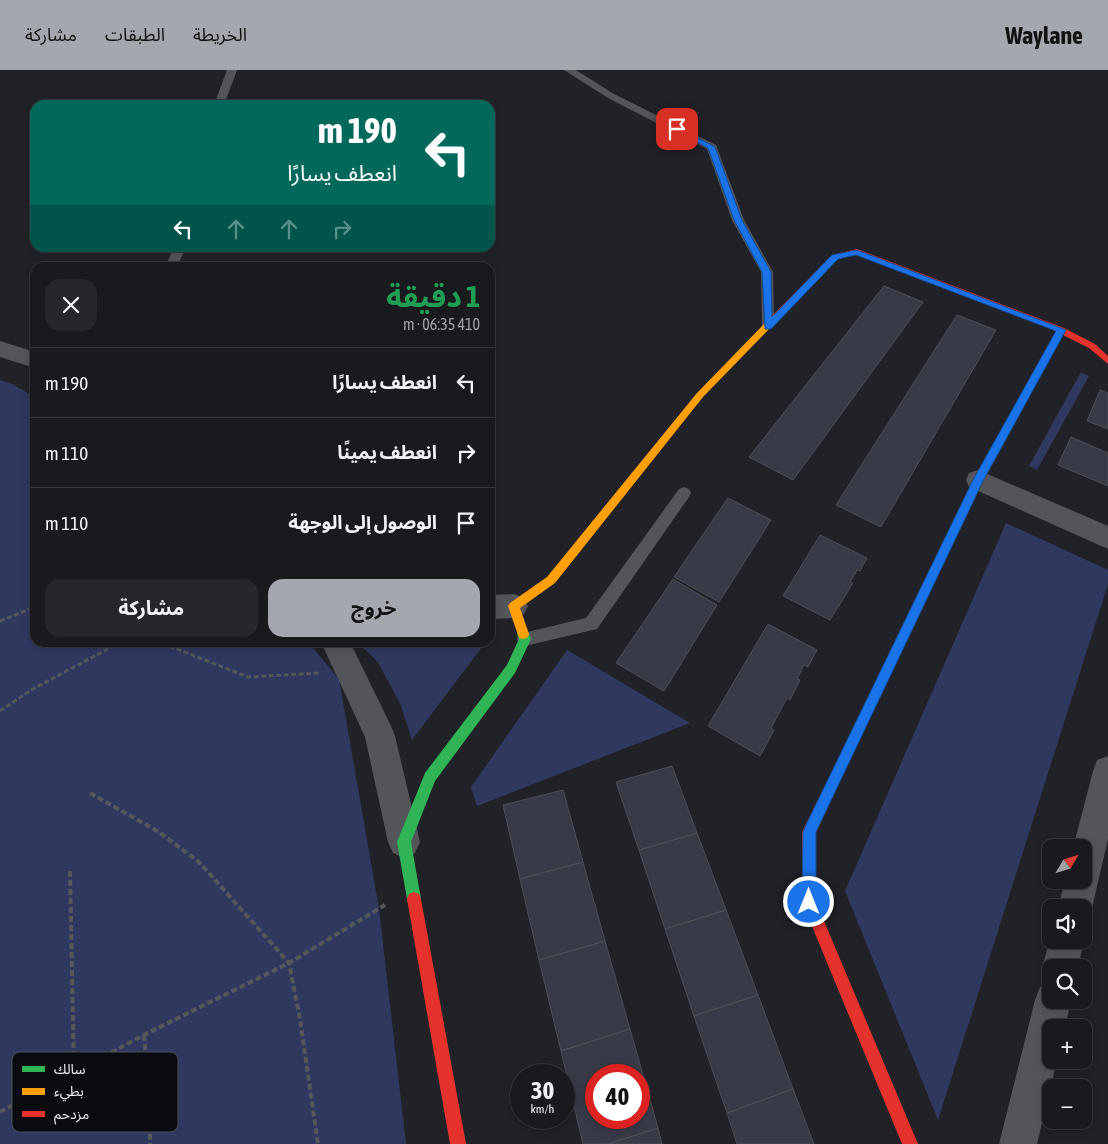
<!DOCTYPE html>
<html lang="ar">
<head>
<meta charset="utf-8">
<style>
	body { margin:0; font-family:"Asap Condensed","Noto Sans Arabic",sans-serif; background:#26272b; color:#f1f3f6; direction:rtl; height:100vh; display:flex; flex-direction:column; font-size:19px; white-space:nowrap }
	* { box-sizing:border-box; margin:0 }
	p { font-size:16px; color:#9fa1a4 }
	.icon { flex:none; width:28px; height:28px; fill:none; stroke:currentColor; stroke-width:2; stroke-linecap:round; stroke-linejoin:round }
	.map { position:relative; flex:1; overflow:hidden; direction:ltr }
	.panel { position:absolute; left:30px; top:192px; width:465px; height:385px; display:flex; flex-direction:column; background:#191a1e; border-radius:15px; box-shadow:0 2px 8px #0003,0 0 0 1px #37383c; direction:rtl }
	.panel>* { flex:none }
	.top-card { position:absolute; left:30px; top:30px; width:465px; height:152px; border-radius:15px; box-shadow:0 2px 8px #0003,0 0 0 1px #37383c; direction:rtl; background:#00695c; color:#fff; overflow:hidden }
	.needle { width:32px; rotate:52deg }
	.tools { position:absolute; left:1042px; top:769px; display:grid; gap:10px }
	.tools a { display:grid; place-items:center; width:50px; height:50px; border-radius:10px; background:#191a1e; box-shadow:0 2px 8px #0003,0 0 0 1px #37383c; font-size:25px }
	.speed { position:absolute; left:510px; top:994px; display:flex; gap:10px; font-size:25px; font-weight:700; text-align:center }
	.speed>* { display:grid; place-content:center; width:65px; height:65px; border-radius:50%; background:#191a1e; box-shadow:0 2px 8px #0003,0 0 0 1px #37383c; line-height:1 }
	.speed small { font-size:12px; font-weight:400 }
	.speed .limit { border:8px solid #d22; background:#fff; color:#111 }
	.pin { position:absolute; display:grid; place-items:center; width:42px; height:42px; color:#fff; margin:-21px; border-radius:10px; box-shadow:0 2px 8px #0006 }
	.me { position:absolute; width:55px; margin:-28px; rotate:0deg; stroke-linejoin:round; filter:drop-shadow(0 0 4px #0008) }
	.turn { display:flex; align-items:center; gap:18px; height:105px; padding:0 15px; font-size:22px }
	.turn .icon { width:65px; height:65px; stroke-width:2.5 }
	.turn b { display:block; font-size:35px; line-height:42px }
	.lanes { display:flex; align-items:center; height:48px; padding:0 15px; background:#0003; justify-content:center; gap:25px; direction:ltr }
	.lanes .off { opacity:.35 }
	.round { display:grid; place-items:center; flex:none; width:52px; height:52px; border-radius:15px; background:#26272b }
	.head { display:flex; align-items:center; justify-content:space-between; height:85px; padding:0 15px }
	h1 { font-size:30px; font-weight:700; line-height:38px; color:#1e9e55 }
	.button { display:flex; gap:10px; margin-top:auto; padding:10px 15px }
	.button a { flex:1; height:58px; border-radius:15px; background:#a5a7ae; color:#111; font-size:20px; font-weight:700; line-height:58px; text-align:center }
	.button a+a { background:#26272b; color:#f1f3f6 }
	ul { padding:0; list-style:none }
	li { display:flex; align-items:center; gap:15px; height:70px; padding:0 15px; border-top:1px solid #37383c }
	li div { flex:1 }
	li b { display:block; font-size:19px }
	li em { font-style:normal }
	header { display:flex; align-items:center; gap:30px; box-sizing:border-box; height:70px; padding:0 25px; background:#a5a7ae; color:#111 }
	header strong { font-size:24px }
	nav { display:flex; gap:28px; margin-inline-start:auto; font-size:18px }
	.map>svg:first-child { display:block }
	.green { fill:#2f385f }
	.building { fill:#383a48; stroke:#4c4e54; fill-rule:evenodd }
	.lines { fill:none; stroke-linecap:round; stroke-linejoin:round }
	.path-far1 { stroke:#565759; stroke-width:3; stroke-dasharray:5 2.5; stroke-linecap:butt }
	.path { stroke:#565759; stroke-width:4; stroke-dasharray:6 3; stroke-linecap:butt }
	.lane { fill:#545558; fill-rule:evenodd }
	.street { fill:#545558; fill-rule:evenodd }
	.fast { fill:#30b455; fill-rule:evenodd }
	.slow { fill:#ff9f0a; fill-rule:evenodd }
	.jam { fill:#e5322d; fill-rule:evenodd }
	.route { fill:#1a73e8; stroke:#114b97 }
	.key { fill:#090b0f; stroke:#4d4f54; stroke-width:1 }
	.key-label { font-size:14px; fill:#eceff6 }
</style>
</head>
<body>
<header>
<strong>Waylane</strong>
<nav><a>الخريطة</a><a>الطبقات</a><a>مشاركة</a></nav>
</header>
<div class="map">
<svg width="1108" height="1074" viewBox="0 0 1108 1074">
	<rect width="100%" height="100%" fill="#212228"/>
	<path class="green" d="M 1081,302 L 1089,306 L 1037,400 L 1029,396 Z
		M 0,310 L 12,314 L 35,327 L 35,572 L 309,573 L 339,609 L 379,839 L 406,1074 L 0,1074 Z
		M 1006,453 L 1108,500 L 1108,514 L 938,1050 L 845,821 Z
		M 361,572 L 485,572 L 485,573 L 412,670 L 400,633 L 377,591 L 359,574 Z
		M 567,580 L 690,653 L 477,736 L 471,717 Z"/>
	<path class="building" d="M 884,216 L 923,232 L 793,410 L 749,387 Z
		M 957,245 L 996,260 L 881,457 L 836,435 Z
		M 1100,320 L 1108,323 L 1108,359 L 1087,351 Z
		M 1071,367 L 1108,383 L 1108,416 L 1058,395 Z
		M 728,428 L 771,450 L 719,532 L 674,507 Z
		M 820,465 L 867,488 L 860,501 L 857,500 L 850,512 L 853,513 L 830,550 L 783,526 Z
		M 673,509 L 717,535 L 664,621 L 616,593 Z
		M 768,554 L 817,580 L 808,597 L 804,595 L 797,609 L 800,610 L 790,630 L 787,628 L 771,658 L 774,660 L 760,686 L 708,656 Z
		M 672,696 L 697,763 L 639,780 L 616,712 Z
		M 563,720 L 583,792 L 520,809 L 503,735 Z
		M 697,763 L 726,840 L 665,859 L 639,780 Z
		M 583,792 L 605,871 L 539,890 L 520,809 Z
		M 726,840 L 758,925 L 694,946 L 665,859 Z
		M 605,871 L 630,959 L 561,981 L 539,890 Z
		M 758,925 L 793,1019 L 727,1043 L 694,946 Z
		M 630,959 L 658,1058 L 608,1074 L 583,1074 L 561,981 ZM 596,1005 L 639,1005 L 639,1048 L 596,1048 Z
		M 793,1019 L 814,1074 L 737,1074 L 727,1043 Z
		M 658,1058 L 662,1074 L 608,1074 Z"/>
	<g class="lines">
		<path class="path-far1" d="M 0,551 L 35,537
			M 0,641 L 31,620 L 117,574 L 172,577 L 248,607 L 319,603"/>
		<path class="path" d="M 90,723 L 159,762 L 199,792 L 289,893 L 300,949 L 318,1074
			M 70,801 L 74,1001
			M 144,965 L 150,1030 L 150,1074
			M 0,1042 L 144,965 L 289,893 L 385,835"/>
		<path class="lane" d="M 227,0 L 237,0 L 224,35 L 214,35 Z
			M 564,0 L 576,0 L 614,24 L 716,75 L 744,150 L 773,202 L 774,256 L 772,259 L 764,259 L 762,256 L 761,202 L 732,150 L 707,79 L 608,28 Z
			M 174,178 L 186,178 L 176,198 L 164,198 Z
			M 684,417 L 689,419 L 691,423 L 689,427 L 597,559 L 525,576 L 519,574 L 517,569 L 519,564 L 586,548 L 679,419 Z"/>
		<path class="street" d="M 0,271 L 35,282 L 35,298 L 0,287 Z
			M 978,400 L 1108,456 L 1108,479 L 969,417 L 966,410 L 969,403 Z
			M 514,524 L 524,528 L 528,536 L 524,544 L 514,548 L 490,549 L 490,525 Z
			M 321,572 L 350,572 L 391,656 L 395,666 L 420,772 L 415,783 L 404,788 L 393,783 L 388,772 L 365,667 Z
			M 1108,686 L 1108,769 L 1092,838 L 1087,850 L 1084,851 L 1084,838 L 1058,838 L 1065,810 L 1084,810 L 1084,778 L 1073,778 L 1093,701 L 1097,690 Z
			M 1051,866 L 1051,870 L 1084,870 L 1078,898 L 1051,898 L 1051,912 L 1048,910 L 1042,898 Z
			M 1051,913 L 1051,930 L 1071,930 L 1065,958 L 1051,958 L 1051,990 L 1057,990 L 1037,1074 L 999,1074 L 1035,930 L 1040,917 Z"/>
		<path class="fast" d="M 523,559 L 527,560 L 531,569 L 515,603 L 435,711 L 411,772 L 421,829 L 419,834 L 414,836 L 409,834 L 407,829 L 397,772 L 425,703 L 507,595 L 519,569 L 517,564 L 519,560 Z"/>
		<path class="slow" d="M 768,252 L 772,255 L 771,257 L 703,327 L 555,513 L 520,538 L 529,564 L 527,568 L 523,569 L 519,568 L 508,536 L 510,533 L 547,507 L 697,323 L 765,253 Z
			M 1028,317 L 1033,320 L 983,411 L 853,683 L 849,685 L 845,683 L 843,679 L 845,675 L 973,410 L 1025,318 Z"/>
		<path class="jam" d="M 857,179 L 1064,258 L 1095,274 L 1108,286 L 1108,294 L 1089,278 L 1063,265 L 1031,322 L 1025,322 L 1023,320 L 1056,261 L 856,185 L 838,189 L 771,257 L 765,257 L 765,253 L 832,185 Z
			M 849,673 L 853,675 L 855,679 L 816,763 L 816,832 L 918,1074 L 902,1074 L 802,832 L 802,762 L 845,675 Z
			M 414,822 L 419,824 L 421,829 L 466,1074 L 450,1074 L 407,829 L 409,824 Z"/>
	</g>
	<path class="route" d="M 674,58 L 680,58 L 715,77 L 742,150 L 771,202 L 772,247 L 832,185 L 857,180 L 1066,260 L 983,411 L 816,762 L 816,832 L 814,837 L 809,839 L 804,837 L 802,832 L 803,762 L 805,757 L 973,410 L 1056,261 L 856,185 L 838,189 L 771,259 L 765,259 L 762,202 L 734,150 L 708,78 L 674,61 Z"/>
	<rect x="12" y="982" width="166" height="80" rx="8" class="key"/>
	<rect x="22" y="996" width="23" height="6" fill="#30b455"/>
	<rect x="22" y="1018" width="23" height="7" fill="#ff9f0a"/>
	<rect x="22" y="1041" width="23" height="6" fill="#e5322d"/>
	<g class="key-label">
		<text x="54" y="1004">سالك</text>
		<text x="54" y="1026">بطيء</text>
		<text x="54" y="1049">مزدحم</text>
	</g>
</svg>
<div class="tools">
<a><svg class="needle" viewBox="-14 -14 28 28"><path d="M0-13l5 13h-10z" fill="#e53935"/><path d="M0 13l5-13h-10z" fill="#9fa1a4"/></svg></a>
<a><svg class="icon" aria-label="sound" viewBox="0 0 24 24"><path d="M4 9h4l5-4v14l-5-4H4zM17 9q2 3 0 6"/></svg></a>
<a><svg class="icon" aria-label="search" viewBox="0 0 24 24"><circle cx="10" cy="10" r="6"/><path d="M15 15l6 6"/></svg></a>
<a>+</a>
<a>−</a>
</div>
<div class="speed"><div>30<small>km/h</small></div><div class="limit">40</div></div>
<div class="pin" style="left:677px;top:59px;background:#d93025"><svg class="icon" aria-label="arrive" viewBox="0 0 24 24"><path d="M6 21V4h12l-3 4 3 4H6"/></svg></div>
<svg class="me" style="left:809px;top:832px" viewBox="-20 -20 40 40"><circle r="17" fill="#1a73e8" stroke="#fff" stroke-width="3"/><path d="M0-11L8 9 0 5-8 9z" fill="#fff"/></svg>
<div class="top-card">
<div class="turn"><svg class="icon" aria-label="left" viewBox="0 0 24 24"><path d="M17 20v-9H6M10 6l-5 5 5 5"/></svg><div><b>190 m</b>انعطف يسارًا</div></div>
<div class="lanes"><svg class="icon" aria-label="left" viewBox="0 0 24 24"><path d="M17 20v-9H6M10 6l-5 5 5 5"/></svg><svg class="icon off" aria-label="ahead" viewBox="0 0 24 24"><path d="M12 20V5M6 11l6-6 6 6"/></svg><svg class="icon off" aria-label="ahead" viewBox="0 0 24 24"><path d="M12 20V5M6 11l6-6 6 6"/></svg><svg class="icon off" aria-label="right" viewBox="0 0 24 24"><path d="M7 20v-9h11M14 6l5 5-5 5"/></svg></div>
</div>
<section class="panel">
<div class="head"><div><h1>1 دقيقة</h1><p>410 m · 06:35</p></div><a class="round"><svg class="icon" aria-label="close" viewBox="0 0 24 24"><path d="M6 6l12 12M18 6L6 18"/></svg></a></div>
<ul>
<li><svg class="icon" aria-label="left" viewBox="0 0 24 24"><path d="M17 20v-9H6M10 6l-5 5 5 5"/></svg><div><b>انعطف يسارًا</b></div><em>190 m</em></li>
<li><svg class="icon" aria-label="right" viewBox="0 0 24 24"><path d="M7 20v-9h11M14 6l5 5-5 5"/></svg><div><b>انعطف يمينًا</b></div><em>110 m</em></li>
<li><svg class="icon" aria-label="arrive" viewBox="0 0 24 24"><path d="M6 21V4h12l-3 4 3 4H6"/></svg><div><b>الوصول إلى الوجهة</b></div><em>110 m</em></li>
</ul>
<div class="button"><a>خروج</a><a>مشاركة</a></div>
</section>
</div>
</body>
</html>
